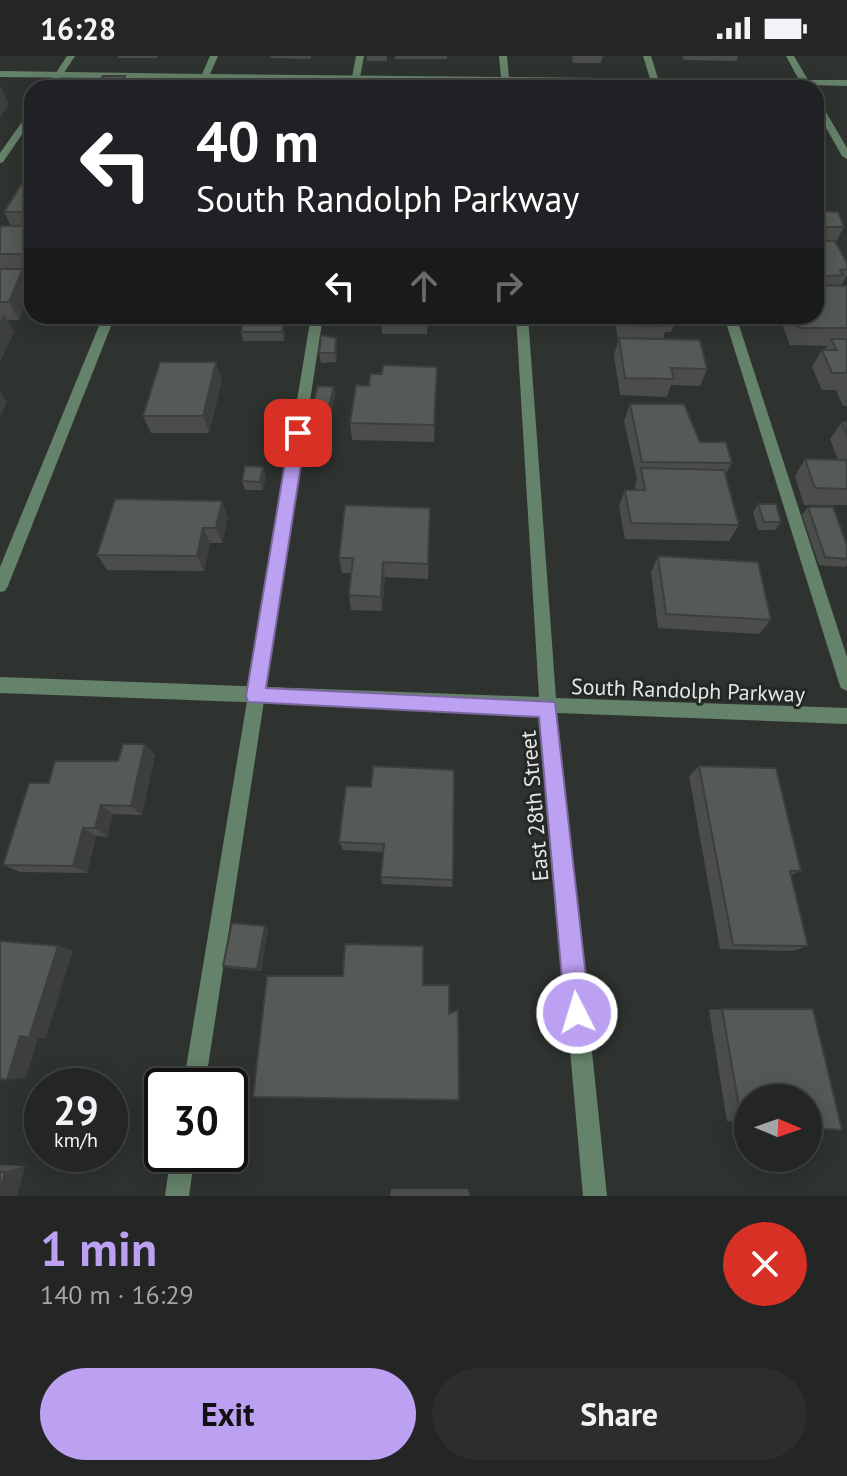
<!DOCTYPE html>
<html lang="en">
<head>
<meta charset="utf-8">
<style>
	body { margin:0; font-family:"PT Sans",sans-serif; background:#2b2e2c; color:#f1f3f6; height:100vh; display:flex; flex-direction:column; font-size:30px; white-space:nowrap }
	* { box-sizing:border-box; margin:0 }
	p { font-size:26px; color:#a3a5a6 }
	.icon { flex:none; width:44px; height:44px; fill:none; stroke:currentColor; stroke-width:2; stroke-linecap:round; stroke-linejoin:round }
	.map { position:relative; height:1140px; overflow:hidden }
	.panel { display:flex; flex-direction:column; background:#232624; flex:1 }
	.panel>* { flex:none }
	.guide { position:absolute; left:24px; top:24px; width:800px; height:244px; border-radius:24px; box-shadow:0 4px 20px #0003,0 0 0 2px #404341; background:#202124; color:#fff; overflow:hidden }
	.needle { width:52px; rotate:92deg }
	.controls { position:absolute; left:734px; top:1028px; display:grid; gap:16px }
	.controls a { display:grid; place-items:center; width:88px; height:88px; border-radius:50%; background:#232624; box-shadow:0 4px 20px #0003,0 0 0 2px #404341; font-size:40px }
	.speed { position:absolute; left:24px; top:1012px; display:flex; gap:16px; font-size:40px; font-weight:700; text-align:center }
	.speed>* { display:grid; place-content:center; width:104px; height:104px; border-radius:50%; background:#232624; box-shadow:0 4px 20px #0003,0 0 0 2px #404341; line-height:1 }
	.speed small { font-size:20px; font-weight:400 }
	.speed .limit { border:4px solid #111; border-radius:12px; background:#fff; color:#111 }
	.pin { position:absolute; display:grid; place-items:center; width:68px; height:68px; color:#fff; margin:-34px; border-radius:16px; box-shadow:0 4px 12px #0006 }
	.me { position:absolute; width:88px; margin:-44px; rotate:355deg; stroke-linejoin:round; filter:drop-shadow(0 0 6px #0008) }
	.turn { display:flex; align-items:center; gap:28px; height:168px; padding:0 40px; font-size:36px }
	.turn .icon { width:104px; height:104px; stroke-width:2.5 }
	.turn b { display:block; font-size:56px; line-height:68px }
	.lanes { display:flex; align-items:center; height:76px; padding:0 40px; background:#0003; justify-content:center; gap:40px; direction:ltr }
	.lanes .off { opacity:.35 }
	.round { display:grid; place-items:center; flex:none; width:84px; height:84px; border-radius:42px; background:#2b2e2c }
	.headline { display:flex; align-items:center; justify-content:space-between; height:136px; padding:0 40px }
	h1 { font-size:48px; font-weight:700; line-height:60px; color:#bca0f2 }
	.action { display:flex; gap:16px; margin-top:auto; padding:16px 40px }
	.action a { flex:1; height:92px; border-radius:48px; background:#bca0f2; color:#111; font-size:32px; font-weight:700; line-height:92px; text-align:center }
	.action a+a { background:#2b2e2c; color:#f1f3f6 }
	.status { display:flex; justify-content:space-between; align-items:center; height:56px; padding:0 40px; background:#232624; direction:ltr }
	.status svg { height:22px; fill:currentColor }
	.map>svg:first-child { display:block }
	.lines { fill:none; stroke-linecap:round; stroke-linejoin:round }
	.lane { fill:#65826a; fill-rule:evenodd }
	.street { fill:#65826a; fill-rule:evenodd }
	.wall { fill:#4a4d4a }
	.shaded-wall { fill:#3c3f3c }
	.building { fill:#565a56; stroke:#3c3f3c; stroke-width:2 }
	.route { fill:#bca0f2; stroke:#7a689d; stroke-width:2 }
	.labels { text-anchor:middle; stroke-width:6; stroke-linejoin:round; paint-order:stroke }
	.street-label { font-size:22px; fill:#e5e7e5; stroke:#252926 }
</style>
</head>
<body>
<div class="status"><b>16:28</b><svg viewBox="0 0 49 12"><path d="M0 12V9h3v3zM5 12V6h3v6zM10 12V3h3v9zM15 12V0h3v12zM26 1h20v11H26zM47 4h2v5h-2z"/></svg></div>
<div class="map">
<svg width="847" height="1140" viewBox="0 0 847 1140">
	<rect width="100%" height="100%" fill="#2f3330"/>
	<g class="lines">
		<path class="lane" d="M 67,0 L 75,0 L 54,32 L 46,32 Z
			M 356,0 L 364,0 L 358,32 L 350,32 Z
			M 643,0 L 651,0 L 661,32 L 653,32 Z
			M 32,55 L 32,64 L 3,106 L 0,107 L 0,97 L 29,56 Z
			M 311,260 L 323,260 L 205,1030 L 183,1030 Z
			M 724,260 L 736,260 L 847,601 L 847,635 L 841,632 L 839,627 Z
			M 171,1098 L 195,1098 L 189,1140 L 165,1140 Z"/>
		<path class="street" d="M 210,0 L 218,0 L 210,18 L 501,21 L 499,0 L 507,0 L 509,21 L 799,24 L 786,0 L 794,0 L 808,24 L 847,24 L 847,30 L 811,29 L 812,32 L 804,32 L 802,29 L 510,26 L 510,32 L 502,32 L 501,26 L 208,23 L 204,32 L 196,32 L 200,23 L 0,21 L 0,15 L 202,18 Z
			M 816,43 L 820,46 L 847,92 L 847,103 L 842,100 L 816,54 Z
			M 103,260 L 115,260 L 8,530 L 5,535 L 0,536 L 0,511 Z
			M 516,260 L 528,260 L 556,642 L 847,652 L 847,668 L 557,657 L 607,1140 L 583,1140 L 540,657 L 0,637 L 0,621 L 539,641 Z"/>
	</g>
	<path class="wall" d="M 118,0 L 158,0 L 157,2 L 118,2 Z
		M 270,0 L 311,0 L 311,3 L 271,2 Z
		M 367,0 L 387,0 L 387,5 L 367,5 Z
		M 395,0 L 447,0 L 447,3 L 395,3 Z
		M 572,0 L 603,0 L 601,7 L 573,7 Z
		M 682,0 L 738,0 L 736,5 L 684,4 Z
		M 32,121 L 32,216 L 25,216 L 32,229 L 32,232 L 19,264 L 7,264 L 14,276 L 0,305 L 0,173 L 11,170 L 4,156 Z
		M 816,155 L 844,171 L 836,186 L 847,207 L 847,219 L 841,230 L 847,230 L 847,350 L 843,350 L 836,334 L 822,334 L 812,311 L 822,294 L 825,294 L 827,290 L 790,289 L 779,260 L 816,260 Z
		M 381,260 L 428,260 L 427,278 L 382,278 Z
		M 614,260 L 677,260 L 671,276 L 665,276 L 663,283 L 707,313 L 700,330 L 671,329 L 667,341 L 620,339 L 614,299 L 618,285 Z
		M 258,264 L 259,269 L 283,269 L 285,278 L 284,285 L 243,285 L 241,276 Z
		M 336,282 L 337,291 L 336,306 L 321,307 L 319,297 Z
		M 437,311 L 434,386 L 352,384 L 350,367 L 369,330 L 382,318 Z
		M 222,324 L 209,377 L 151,377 L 143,360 Z
		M 334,331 L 335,340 L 327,370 L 311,369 L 309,360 Z
		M 630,348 L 700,386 L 732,407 L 725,419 L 739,469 L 729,485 L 625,483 L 619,450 L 625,434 L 635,434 L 635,429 L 637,423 L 624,365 Z
		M 842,366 L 847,366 L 847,449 L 804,449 L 795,420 L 805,403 L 838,404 L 830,383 Z
		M 266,420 L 263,434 L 245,434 L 242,425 Z
		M 758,448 L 781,466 L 775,474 L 758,474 L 753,456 Z
		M 808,451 L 847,489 L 847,509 L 845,511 L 819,509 L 802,459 Z
		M 228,461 L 222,487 L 210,487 L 204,515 L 107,514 L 97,499 Z
		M 430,468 L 428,523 L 385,521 L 382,555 L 351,554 L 349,539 L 351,517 L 342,517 L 339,502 Z
		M 658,500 L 771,564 L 759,578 L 658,572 L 651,516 Z
		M 155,699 L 142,759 L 113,758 L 107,781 L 96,780 L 87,817 L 20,816 L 3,809 L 49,727 L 118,705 Z
		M 699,710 L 801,815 L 791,819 L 808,890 L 792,895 L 720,893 L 689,720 Z
		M 346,730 L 453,824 L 452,831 L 382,828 L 381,821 L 383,796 L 343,794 L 339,786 Z
		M 265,870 L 268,872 L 261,915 L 228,912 L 223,910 Z
		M 722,953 L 742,1068 L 727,1065 L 709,954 Z
		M 0,1109 L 25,1110 L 17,1140 L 0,1140 Z
		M 391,1133 L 468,1133 L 470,1140 L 390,1140 Z"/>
	<path class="shaded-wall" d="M 1,31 L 9,48 L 0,61 L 0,33 Z
		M 23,213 L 32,229 L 32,232 L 19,264 L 9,246 Z
		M 4,258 L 14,276 L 0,305 L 0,266 Z
		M 283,269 L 285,278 L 284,285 L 282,276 Z
		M 336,282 L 337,291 L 336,306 L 335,297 Z
		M 216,306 L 222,324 L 209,377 L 203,360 Z
		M 334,331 L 335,340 L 327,370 L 326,361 Z
		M 0,335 L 7,346 L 0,361 Z
		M 263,411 L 266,420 L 263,434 L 260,426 Z
		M 222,445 L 228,461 L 222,487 L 216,472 Z
		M 203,472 L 210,487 L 204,515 L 197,500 Z
		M 383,506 L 385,521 L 382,555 L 381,541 Z
		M 145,688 L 155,699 L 142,759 L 131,750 Z
		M 101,749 L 113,758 L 107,781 L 95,772 Z
		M 83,772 L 96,780 L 87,817 L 73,810 Z
		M 265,870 L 268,872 L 261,915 L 257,913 Z
		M 58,890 L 73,894 L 46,982 L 38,982 L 26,1022 L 7,1024 L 20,980 Z
		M 25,1110 L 17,1140 L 0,1140 L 0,1135 L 5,1116 Z"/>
	<path class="building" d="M 103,20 L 125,20 L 121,26 L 130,26 L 128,32 L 66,32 L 71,23 L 101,23 Z
		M 591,31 L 616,31 L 616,32 L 591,32 Z
		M 26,121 L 32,121 L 32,156 L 4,156 Z
		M 816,155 L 838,156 L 844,171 L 816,171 Z
		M 2,170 L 32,170 L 32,198 L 0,198 L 0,173 Z
		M 816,185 L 835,185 L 847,207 L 847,213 L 840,214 L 843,219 L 816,221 Z
		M 0,213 L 23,213 L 9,246 L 0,246 Z
		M 816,229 L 847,230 L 847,272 L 799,272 L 795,260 L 816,260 Z
		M 621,260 L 665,260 L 667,270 L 623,269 Z
		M 243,264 L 258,264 L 257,269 L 283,269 L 282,276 L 241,276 Z
		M 321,279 L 336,282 L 335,297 L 319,297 Z
		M 619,282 L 700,284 L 707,313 L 671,312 L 674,323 L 625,322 Z
		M 831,283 L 847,283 L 847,317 L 832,317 L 822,294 L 837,294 Z
		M 160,306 L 216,306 L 203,360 L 143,360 Z
		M 383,309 L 437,311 L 434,369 L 350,367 L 356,329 L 369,330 L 370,318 L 382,318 Z
		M 318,330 L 334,331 L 326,361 L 309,360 Z
		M 630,348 L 684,348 L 700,386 L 726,386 L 732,407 L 642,406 Z
		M 842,366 L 847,366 L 847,380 Z
		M 805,403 L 847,404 L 847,433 L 815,432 Z
		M 245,410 L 263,411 L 260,426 L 242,425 Z
		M 641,412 L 724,414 L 739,469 L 631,467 L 625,434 L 645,434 Z
		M 115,443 L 222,445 L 216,472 L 203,472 L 197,500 L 97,499 Z
		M 758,448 L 776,448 L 781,466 L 764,466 Z
		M 345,449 L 430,452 L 428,508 L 383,506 L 381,541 L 349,539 L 353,502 L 339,502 Z
		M 808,451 L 833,451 L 847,489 L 847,503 L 825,501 Z
		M 658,500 L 758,506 L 771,564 L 666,558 Z
		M 123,688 L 145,688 L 131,750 L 101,749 L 95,772 L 83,772 L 73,810 L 3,809 L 29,727 L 49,727 L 55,705 L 118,705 Z
		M 373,710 L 454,714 L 453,824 L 381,821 L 384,788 L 339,786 L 346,730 L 371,731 Z
		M 699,710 L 776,712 L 801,815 L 790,815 L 808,890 L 733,889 Z
		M 232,867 L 265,870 L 257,913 L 223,910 Z
		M 0,885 L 58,890 L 29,982 L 20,980 L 7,1024 L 0,1023 Z
		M 345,888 L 423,890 L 423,929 L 449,929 L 449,958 L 458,954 L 459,1044 L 253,1041 L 267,920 L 343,920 Z
		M 722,953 L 813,953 L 842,1074 L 808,1072 L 808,1042 L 748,1042 L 748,1069 L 742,1068 Z
		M 0,1116 L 5,1116 L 0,1135 Z"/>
	<path class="route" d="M 298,372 L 306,377 L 266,632 L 555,646 L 590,957 L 586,966 L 577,969 L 569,966 L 565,957 L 539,661 L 248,646 L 246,640 L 290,377 Z"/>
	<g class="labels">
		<g class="street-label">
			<text transform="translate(688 634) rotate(2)" y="8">South Randolph Parkway</text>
			<text transform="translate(534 750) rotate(-95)" y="8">East 28th Street</text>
		</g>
	</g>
</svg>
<div class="controls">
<a><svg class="needle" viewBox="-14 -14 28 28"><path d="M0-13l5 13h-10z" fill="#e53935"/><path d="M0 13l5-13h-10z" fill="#a3a5a6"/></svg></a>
</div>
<div class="speed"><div>29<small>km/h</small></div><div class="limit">30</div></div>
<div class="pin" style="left:298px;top:377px;background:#d93025"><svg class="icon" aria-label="arrive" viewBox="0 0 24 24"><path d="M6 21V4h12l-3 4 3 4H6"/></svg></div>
<svg class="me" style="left:577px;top:957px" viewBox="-20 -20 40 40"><circle r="17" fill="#bca0f2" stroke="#fff" stroke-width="3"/><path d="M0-11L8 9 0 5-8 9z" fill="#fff"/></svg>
<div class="guide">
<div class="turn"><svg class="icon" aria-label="left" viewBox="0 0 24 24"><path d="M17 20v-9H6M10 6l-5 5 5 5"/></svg><div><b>40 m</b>South Randolph Parkway</div></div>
<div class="lanes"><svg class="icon" aria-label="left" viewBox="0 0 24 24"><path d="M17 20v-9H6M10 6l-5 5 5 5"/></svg><svg class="icon off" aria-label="ahead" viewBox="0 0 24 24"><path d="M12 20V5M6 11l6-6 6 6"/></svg><svg class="icon off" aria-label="right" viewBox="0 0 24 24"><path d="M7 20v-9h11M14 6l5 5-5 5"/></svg></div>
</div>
</div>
<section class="panel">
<div class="headline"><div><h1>1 min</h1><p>140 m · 16:29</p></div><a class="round" style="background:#d93025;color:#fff"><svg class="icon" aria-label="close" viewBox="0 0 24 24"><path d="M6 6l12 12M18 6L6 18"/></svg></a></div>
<div class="action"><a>Exit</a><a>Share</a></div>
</section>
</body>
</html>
